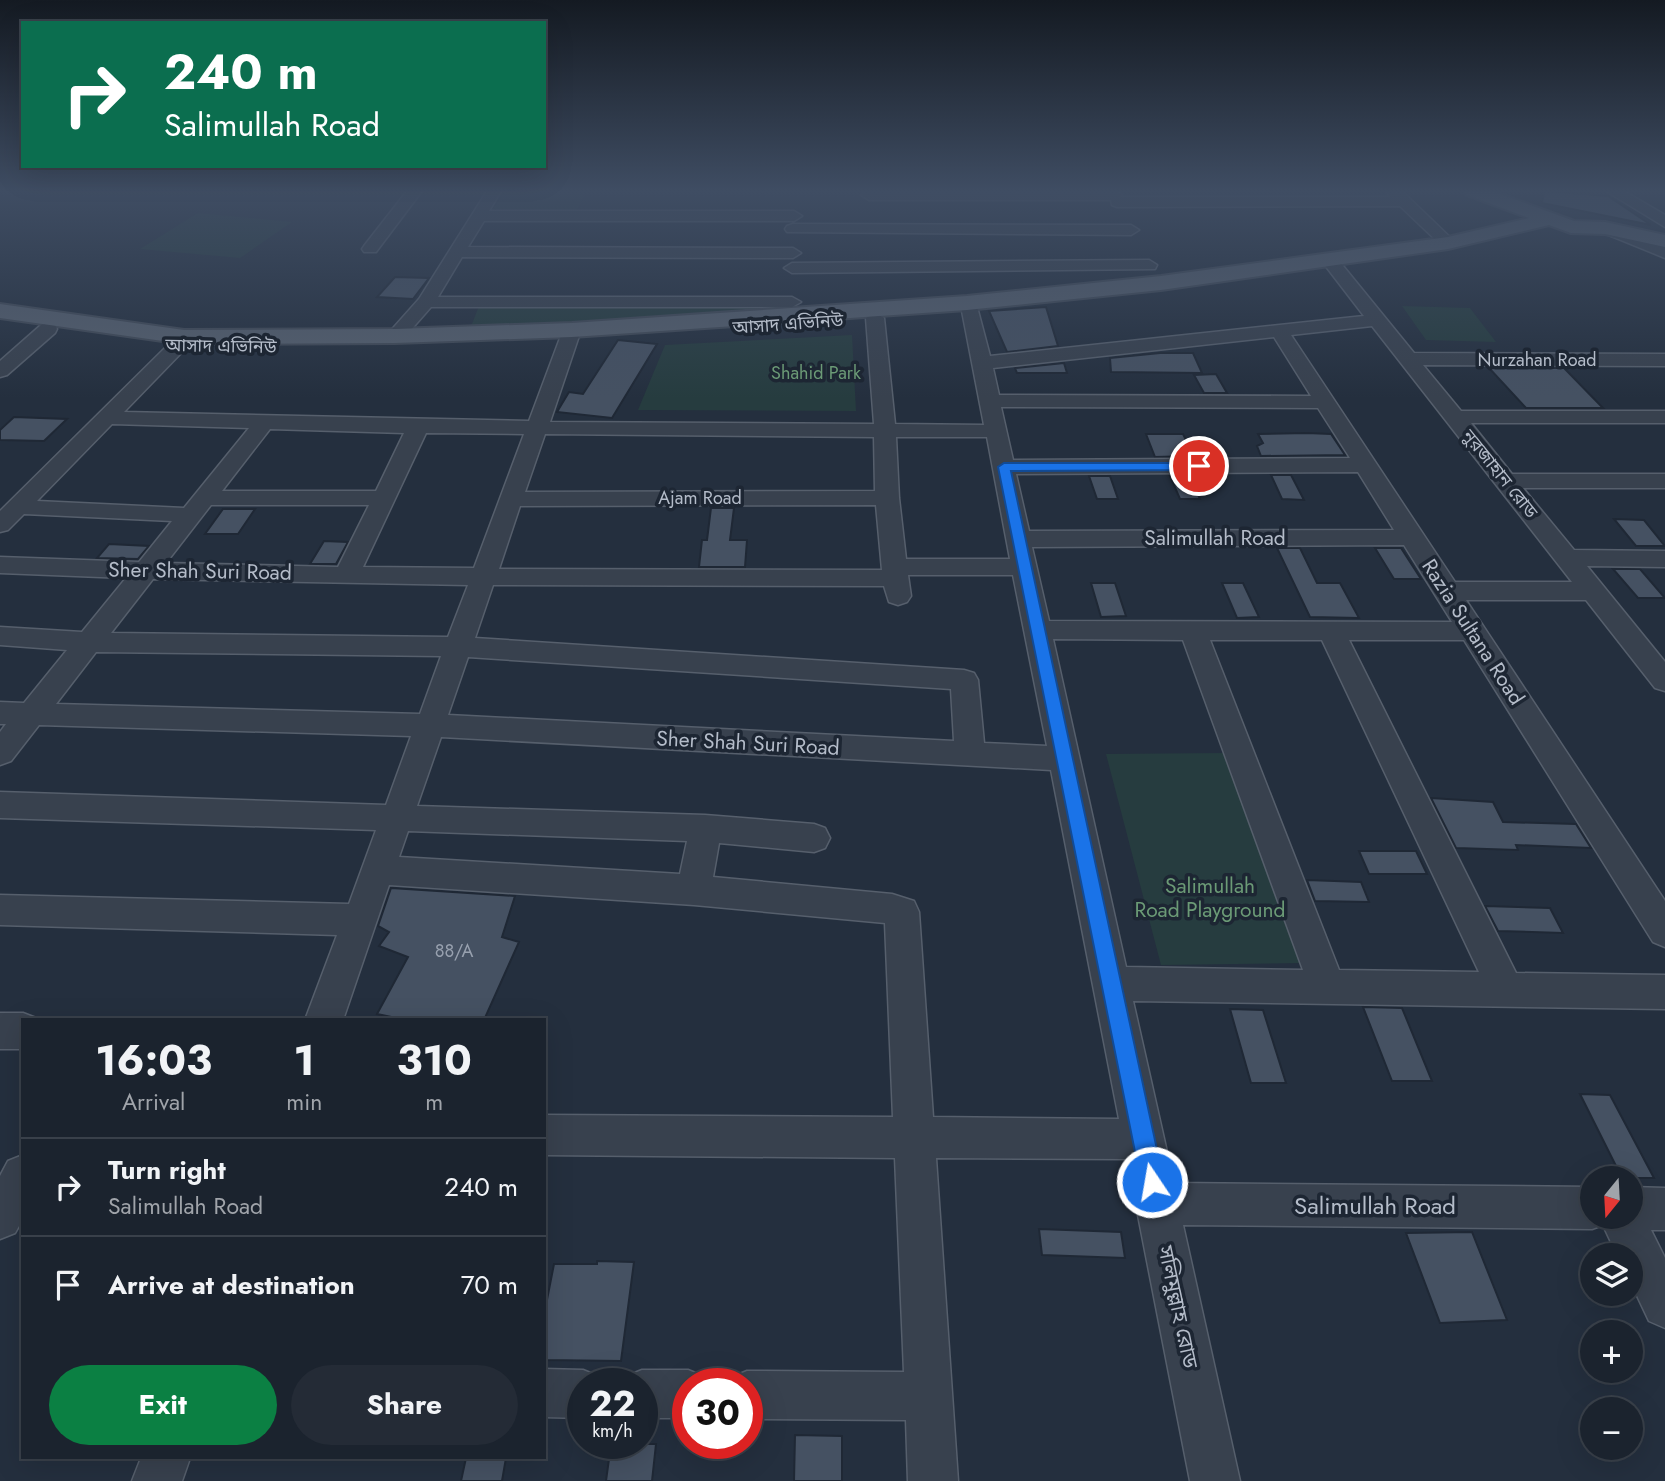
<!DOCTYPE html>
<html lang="en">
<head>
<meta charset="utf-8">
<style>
	body { margin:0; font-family:Jost,"Noto Sans Bengali",sans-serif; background:#242b36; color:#f1f3f6; height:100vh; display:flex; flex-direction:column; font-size:26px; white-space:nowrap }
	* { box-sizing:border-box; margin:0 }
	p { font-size:23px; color:#a0a4aa }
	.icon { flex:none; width:38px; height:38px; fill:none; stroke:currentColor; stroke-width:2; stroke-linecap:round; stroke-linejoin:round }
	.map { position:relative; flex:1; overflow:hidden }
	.sheet { position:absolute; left:21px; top:1018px; width:525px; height:441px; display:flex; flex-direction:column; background:#1b232e; border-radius:0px; box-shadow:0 7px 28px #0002,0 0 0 2px #39404a }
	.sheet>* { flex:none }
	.banner { position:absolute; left:21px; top:21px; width:525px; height:147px; border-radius:0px; box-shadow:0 7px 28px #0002,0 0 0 2px #39404a; background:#0b6e4f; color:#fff; overflow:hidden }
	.needle { width:46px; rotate:198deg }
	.buttons { position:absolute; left:1580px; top:1166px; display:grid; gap:14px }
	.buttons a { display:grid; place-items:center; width:63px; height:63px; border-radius:50%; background:#1b232e; box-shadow:0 7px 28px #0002,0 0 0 2px #39404a; font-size:35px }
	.speed { position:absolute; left:567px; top:1368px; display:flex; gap:14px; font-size:35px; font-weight:700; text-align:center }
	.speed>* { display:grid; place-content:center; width:91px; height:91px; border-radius:50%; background:#1b232e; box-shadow:0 7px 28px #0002,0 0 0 2px #39404a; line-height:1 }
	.speed small { font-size:18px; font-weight:400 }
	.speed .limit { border:10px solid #d22; background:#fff; color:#111 }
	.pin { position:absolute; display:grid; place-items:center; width:60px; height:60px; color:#fff; margin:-30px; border:4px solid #fff; border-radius:50%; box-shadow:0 2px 7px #0007 }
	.me { position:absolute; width:77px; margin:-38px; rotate:348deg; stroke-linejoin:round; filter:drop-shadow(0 0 5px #0008) }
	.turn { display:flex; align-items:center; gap:24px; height:147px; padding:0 28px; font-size:32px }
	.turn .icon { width:91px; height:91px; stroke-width:2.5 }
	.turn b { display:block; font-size:49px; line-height:60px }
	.eta { display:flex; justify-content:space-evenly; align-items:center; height:119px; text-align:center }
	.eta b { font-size:42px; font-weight:700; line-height:49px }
	.cta { display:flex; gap:14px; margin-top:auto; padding:14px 28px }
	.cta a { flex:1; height:80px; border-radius:42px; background:#0b8043; color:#fff; font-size:28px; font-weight:700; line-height:80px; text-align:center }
	.cta a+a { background:#242b36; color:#f1f3f6 }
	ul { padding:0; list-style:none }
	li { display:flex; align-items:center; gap:21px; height:98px; padding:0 28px; border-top:2px solid #39404a }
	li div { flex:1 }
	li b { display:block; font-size:26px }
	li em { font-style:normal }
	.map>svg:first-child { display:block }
	.green { fill:#263c3f }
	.building { fill:#455162; stroke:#1f2835; stroke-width:2 }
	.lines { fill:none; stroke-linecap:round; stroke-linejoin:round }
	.minor-casing { stroke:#565f6c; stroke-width:3 }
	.major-casing { stroke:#414a57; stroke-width:4 }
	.minor { fill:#38414e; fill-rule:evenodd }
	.major { fill:#56606e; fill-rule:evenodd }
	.route { fill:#1a73e8; stroke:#114b97; stroke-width:2 }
	.labels { text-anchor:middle; stroke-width:7; stroke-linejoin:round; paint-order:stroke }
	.far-street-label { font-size:18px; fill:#b4bcc9; stroke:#1d2633 }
	.far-park-label { font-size:18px; fill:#6b9a76; stroke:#1d2633 }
	.number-label { font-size:18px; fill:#98a1af }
	.street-label { font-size:21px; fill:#b4bcc9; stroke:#1d2633 }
	.park-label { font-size:21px; fill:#6b9a76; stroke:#1d2633 }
	.near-street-label { font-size:24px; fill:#b4bcc9; stroke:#1d2633 }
</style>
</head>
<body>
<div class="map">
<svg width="1665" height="1481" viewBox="0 0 1665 1481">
	<rect width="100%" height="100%" fill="#242f3e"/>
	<path class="green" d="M 505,191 L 586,191 L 577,210 L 493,209 Z
		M 198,213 L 292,222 L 240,258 L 140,249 Z
		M 778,304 L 779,312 L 470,329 L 479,306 Z
		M 1402,306 L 1470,308 L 1496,342 L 1426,340 Z
		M 852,335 L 856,411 L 638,410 L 665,345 Z
		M 1225,753 L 1302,963 L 1161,965 L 1106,754 Z"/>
	<path class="building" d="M 1544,191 L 1608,196 L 1651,225 L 1542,203 Z
		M 395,277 L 429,278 L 413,299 L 377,297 Z
		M 1046,307 L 1058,346 L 1007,352 L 989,311 Z
		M 618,340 L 657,344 L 612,418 L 557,412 L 569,392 L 583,394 Z
		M 1160,353 L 1193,353 L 1202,373 L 1111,372 L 1110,358 Z
		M 1064,363 L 1067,373 L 1017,373 L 1015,368 Z
		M 1489,368 L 1564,368 L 1603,408 L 1526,408 Z
		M 1216,374 L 1227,393 L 1204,393 L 1194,375 Z
		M 14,417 L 67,419 L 44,441 L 0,440 L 0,430 Z
		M 1307,433 L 1331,434 L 1345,455 L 1261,456 L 1257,446 L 1263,443 L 1258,434 Z
		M 1146,434 L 1183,434 L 1194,456 L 1155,457 Z
		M 1271,475 L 1291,475 L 1304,500 L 1282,499 Z
		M 1089,476 L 1110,476 L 1118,499 L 1097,499 Z
		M 1170,476 L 1190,476 L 1200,499 L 1180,499 Z
		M 711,508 L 734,508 L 730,540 L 747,540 L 745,567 L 699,567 L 702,540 L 707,540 Z
		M 223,509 L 255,509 L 238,534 L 205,534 Z
		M 1614,519 L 1644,520 L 1665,546 L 1636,546 Z
		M 324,541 L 348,542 L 336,564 L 310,564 Z
		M 109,544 L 149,546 L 138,559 L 97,558 Z
		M 1277,548 L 1300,548 L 1317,583 L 1340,583 L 1359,618 L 1310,617 Z
		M 1375,548 L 1401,548 L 1421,579 L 1394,579 Z
		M 1613,569 L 1640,569 L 1665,598 L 1638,598 Z
		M 1091,583 L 1115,583 L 1126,616 L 1101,617 Z
		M 1222,583 L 1243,583 L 1259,617 L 1237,618 Z
		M 1431,798 L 1493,802 L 1503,822 L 1576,824 L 1591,848 L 1516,845 L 1518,850 L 1456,848 Z
		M 1359,851 L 1416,851 L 1427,874 L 1369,874 Z
		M 1307,880 L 1361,882 L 1369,902 L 1315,901 Z
		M 391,888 L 515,896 L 502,937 L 519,942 L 484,1020 L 406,1020 L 377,1014 L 408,957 L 379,946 L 389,932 L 378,926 Z
		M 1485,906 L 1550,908 L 1563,933 L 1498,931 Z
		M 1363,1007 L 1402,1008 L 1432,1081 L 1392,1081 Z
		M 1230,1009 L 1263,1010 L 1286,1083 L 1251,1083 Z
		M 1580,1094 L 1610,1095 L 1654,1178 L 1622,1178 Z
		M 1039,1229 L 1121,1232 L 1125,1258 L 1042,1255 Z
		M 1472,1232 L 1507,1320 L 1440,1323 L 1406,1233 Z
		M 597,1261 L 634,1262 L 621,1361 L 544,1360 L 544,1315 L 554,1264 L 597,1264 Z
		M 795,1435 L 842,1436 L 842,1481 L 794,1481 Z
		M 611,1444 L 656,1444 L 652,1481 L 606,1481 Z
		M 466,1458 L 506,1458 L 502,1481 L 461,1481 Z"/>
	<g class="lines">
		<g class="minor-casing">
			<path id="minor" d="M 407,191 L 422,191 L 376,252 L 364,252 L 362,249 L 364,246 Z
				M 487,191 L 501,191 L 489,211 L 794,211 L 802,216 L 794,221 L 484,221 L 468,247 L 793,248 L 801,253 L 793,258 L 462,257 L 438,297 L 792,297 L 801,302 L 792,307 L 431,307 L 402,340 L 388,340 L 386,336 L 419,299 Z
				M 867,191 L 1116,191 L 1122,195 L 1120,197 L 1390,197 L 1386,191 L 1402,191 L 1456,243 L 1448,248 L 1442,246 L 1400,206 L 1117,207 L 1112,205 L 1111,200 L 869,200 L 861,195 Z
				M 1606,191 L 1624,191 L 1665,215 L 1665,227 Z
				M 1605,223 L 1665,247 L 1665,258 L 1599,231 L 1597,228 L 1599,225 Z
				M 793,224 L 1131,225 L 1139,230 L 1131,235 L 787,232 L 785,229 L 787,226 Z
				M 1329,255 L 1335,256 L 1414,353 L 1665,354 L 1665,366 L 1423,365 L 1461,411 L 1665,411 L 1665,423 L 1471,423 L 1512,474 L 1665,474 L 1665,488 L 1523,488 L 1574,550 L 1665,551 L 1665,567 L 1587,566 L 1665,662 L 1665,691 L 1655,688 L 1586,600 L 1466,600 L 1665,901 L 1665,947 L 1653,942 L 1464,640 L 1349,640 L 1516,973 L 1665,975 L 1665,1009 L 1133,1001 L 1174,1183 L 1592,1187 L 1592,1216 L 1631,1216 L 1631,1187 L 1665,1188 L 1665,1230 L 1651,1230 L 1665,1258 L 1665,1328 L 1649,1321 L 1631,1283 L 1631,1255 L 1617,1255 L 1603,1225 L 1592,1229 L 1183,1225 L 1240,1481 L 1190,1481 L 1127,1159 L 936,1158 L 958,1481 L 908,1481 L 906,1420 L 747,1419 L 747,1384 L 728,1384 L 730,1378 L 747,1371 L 904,1372 L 895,1158 L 544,1155 L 544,1115 L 893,1117 L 885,923 L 694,905 L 389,885 L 343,1020 L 305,1020 L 337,935 L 0,925 L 0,895 L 349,904 L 376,830 L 0,818 L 0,792 L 386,805 L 411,736 L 39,725 L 11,761 L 0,765 L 0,732 L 6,724 L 0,724 L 0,702 L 24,703 L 67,650 L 0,645 L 0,627 L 82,632 L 126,578 L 0,573 L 0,557 L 139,562 L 172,521 L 24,514 L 8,530 L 0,532 L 0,511 L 169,344 L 183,344 L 186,348 L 124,412 L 529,421 L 563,330 L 572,324 L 581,330 L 550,422 L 874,424 L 866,318 L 875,313 L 884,318 L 895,424 L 984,425 L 962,311 L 958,303 L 961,299 L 967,298 L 976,303 L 990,356 L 1364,316 L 1321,260 ZM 1372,326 L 1572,582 L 1455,582 L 1291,335 ZM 1274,337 L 1311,396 L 999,395 L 993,368 ZM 1001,407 L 1318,408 L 1350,458 L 1013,460 ZM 112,424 L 249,428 L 184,508 L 37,501 ZM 270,429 L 404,433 L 376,491 L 222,491 ZM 426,433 L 524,434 L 474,568 L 363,567 ZM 545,434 L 874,437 L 875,491 L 525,492 ZM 896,437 L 987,437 L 1010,559 L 906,559 L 899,498 ZM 1358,472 L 1394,530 L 1029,531 L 1016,474 ZM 211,505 L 369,505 L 338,567 L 166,563 ZM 876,505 L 882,570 L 499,569 L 520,506 ZM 1404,545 L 1452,622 L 1049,621 L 1032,547 ZM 908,575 L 1013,575 L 1047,746 L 984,743 L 978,680 L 974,673 L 964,670 L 475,638 L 493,585 L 884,586 L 889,602 L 898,605 L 907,602 L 911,596 ZM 153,579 L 468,585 L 448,637 L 111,633 ZM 1053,639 L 1183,640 L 1303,970 L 1126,967 ZM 1210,640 L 1322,640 L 1479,972 L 1339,970 ZM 96,652 L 441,656 L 420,714 L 56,704 ZM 468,657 L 951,689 L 954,741 L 448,715 ZM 441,737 L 1051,770 L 1119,1119 L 933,1117 L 919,912 L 914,901 L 892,894 L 713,877 L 719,843 L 814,852 L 825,848 L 830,838 L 825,828 L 814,824 L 705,815 L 417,806 ZM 408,831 L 687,841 L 680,874 L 399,857 Z
				M 1149,260 L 1157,265 L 1155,269 L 792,273 L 784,268 L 792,263 Z
				M 48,323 L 55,325 L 57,329 L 55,333 L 7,375 L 0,377 L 0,361 L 41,325 Z
				M 0,1013 L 23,1013 L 36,1018 L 37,1020 L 23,1020 L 23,1049 L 0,1049 Z
				M 23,1155 L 23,1219 L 15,1233 L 0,1239 L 0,1176 L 8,1161 Z
				M 544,1369 L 583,1370 L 600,1377 L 603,1384 L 583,1384 L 583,1418 L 544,1417 Z
				M 642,1370 L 688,1370 L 705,1377 L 708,1384 L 688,1384 L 688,1418 L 642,1418 L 642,1384 L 622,1384 L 625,1377 Z
				M 141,1458 L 190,1458 L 182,1481 L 132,1481 Z"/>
		</g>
		<g class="major-casing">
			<path id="major" d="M 1464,191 L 1492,191 L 1574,221 L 1605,222 L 1665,235 L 1665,247 L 1605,234 L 1571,233 L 1549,225 L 1448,249 L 1161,290 L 967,310 L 572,337 L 395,343 L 184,344 L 0,318 L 0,304 L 184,330 L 395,329 L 572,323 L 967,296 L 1161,276 L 1448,237 L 1529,218 L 1467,195 Z"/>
		</g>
		<use href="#minor" class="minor"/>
		<use href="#major" class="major"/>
	</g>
	<linearGradient id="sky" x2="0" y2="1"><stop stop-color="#141a22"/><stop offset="0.48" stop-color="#3f4d63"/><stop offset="1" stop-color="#3f4d63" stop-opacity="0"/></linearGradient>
	<rect width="1665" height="398" fill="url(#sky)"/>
	<path class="route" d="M 1004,463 L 1199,463 L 1205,466 L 1199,470 L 1011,471 L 1164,1182 L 1160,1190 L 1152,1193 L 1144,1190 L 1141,1182 L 998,467 Z"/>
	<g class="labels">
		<g class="far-street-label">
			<text transform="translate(788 324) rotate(-4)" y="6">আসাদ এভিনিউ</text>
			<text transform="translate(221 346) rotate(1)" y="6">আসাদ এভিনিউ</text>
			<text x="1537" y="366">Nurzahan Road</text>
			<text transform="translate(1500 474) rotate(51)" y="6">নুরজাহান রোড</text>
			<text x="700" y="504">Ajam Road</text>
		</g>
		<g class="far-park-label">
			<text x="816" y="379">Shahid Park</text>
		</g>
		<g class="number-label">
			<text x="454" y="957">88/A</text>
		</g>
		<g class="street-label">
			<text x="1215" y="545">Salimullah Road</text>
			<text transform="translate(200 571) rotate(1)" y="7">Sher Shah Suri Road</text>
			<text transform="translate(1473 632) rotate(57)" y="7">Razia Sultana Road</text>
			<text transform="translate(748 743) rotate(3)" y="7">Sher Shah Suri Road</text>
			<text transform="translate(1178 1307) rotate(78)" y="7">সলিমুল্লাহ রোড</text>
		</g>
		<g class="park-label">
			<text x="1210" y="893">Salimullah<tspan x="1210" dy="24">Road Playground</tspan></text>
		</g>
		<g class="near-street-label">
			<text x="1375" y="1214">Salimullah Road</text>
		</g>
	</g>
</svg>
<div class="buttons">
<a><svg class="needle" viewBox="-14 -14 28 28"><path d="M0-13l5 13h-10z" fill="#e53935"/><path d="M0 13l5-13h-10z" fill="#a0a4aa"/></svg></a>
<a><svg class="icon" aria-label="layers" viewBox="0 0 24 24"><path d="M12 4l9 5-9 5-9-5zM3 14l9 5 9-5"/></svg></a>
<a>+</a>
<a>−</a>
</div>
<div class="speed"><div>22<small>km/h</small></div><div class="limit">30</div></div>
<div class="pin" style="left:1199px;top:466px;background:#d93025"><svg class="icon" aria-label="arrive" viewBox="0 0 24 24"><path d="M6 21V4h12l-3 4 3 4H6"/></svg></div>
<svg class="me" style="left:1152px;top:1182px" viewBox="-20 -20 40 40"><circle r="17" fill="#1a73e8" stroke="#fff" stroke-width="3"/><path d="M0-11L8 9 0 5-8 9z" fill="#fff"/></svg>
<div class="banner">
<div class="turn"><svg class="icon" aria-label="right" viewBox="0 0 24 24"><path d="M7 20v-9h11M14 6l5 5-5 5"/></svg><div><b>240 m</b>Salimullah Road</div></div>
</div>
<section class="sheet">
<div class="eta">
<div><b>16:03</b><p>Arrival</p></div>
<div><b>1</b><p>min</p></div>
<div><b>310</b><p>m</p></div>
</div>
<ul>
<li><svg class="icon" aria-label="right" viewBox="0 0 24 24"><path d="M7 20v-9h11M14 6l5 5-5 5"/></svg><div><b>Turn right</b><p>Salimullah Road</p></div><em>240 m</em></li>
<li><svg class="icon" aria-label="arrive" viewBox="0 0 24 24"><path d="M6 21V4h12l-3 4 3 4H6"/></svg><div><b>Arrive at destination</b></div><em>70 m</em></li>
</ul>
<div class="cta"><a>Exit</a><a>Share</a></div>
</section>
</div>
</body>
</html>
